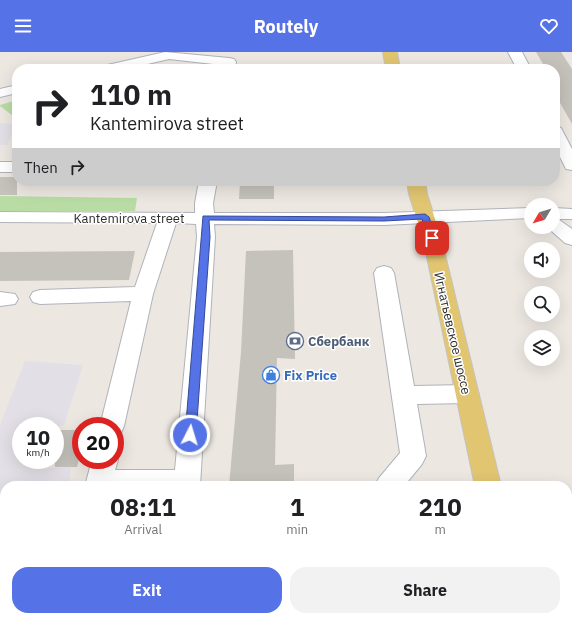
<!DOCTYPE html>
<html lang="en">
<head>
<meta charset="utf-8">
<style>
	body { margin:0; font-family:"IBM Plex Sans",sans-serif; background:#f2f2f2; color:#202124; height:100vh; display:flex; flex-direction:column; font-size:15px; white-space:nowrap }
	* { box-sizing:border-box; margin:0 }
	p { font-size:13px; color:#757577 }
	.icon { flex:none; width:22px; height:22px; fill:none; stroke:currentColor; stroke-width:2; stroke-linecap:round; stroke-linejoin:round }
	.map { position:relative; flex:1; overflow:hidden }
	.side { position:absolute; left:0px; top:429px; width:572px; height:140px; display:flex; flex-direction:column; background:#fff; border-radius:16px 16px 0 0; box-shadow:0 4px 16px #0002 }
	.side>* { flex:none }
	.guide { position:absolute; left:12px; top:12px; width:548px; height:122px; border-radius:16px; box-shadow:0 4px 16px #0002; background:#fff; color:#202124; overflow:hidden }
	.needle { width:26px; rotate:232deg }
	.fabs { position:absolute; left:524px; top:146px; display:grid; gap:8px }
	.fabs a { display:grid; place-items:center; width:36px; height:36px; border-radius:50%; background:#fff; box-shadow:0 4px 16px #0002; font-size:20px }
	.speed { position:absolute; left:12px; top:365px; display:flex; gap:8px; font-size:20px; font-weight:700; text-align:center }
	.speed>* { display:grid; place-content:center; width:52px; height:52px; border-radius:50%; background:#fff; box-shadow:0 4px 16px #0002; line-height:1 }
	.speed small { font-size:10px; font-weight:400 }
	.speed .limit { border:6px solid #d22; background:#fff; color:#111 }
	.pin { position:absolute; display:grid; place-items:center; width:34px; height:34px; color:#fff; margin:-17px; border-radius:8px; box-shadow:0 2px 6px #0006 }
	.me { position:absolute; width:44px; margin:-22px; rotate:5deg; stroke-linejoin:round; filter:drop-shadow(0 0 3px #0008) }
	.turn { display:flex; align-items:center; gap:14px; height:84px; padding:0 12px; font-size:18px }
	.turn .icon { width:52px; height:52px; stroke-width:2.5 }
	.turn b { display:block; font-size:28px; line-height:34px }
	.then { display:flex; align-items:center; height:38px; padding:0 12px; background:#0003; gap:8px; font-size:15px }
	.eta { display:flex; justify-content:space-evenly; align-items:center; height:68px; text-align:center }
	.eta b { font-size:24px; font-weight:700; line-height:28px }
	.button { display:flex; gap:8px; margin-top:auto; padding:8px 12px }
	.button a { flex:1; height:46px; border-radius:16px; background:#5572e6; color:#fff; font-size:16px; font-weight:700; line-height:46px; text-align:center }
	.button a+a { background:#f2f2f2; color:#202124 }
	header { display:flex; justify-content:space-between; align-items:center; height:52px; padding:0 12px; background:#5572e6; color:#fff; font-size:18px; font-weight:700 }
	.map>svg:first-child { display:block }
	.industrial { fill:#e2e0e6 }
	.green { fill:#b8dca4 }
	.building { fill:#c5c2bc }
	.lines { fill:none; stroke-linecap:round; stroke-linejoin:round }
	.minor-casing { stroke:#b1b3bb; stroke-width:2 }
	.major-casing { stroke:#c4c4c4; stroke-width:2 }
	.minor { fill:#fff; fill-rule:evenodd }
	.major { fill:#e1c571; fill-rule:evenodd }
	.route { fill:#5572e6; stroke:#374a96 }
	.labels { text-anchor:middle; stroke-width:3; stroke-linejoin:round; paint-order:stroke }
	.street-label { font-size:13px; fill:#2d2d2d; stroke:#fff }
	.service-label { font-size:13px; font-weight:bold; fill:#4e5e75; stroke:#fff; text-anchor:start }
	.shop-label { font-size:13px; font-weight:bold; fill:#366cbe; stroke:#fff; text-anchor:start }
</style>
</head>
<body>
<header><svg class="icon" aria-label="menu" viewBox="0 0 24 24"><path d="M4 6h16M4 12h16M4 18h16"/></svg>Routely<svg class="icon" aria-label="heart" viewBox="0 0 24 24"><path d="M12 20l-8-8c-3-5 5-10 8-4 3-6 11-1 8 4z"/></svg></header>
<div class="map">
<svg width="572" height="569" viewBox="0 0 572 569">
	<rect width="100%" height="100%" fill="#ece7e1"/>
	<path class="industrial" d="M 0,71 L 17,72 L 7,93 L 0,93 Z
		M 25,309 L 83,313 L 64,373 L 55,375 L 55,374 L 21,374 L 21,408 L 33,408 L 32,417 L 71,415 L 69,434 L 5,434 L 5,480 L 0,480 L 0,373 Z"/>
	<path class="green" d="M 17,48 L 17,67 L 0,54 L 0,53 Z
		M 0,144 L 137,146 L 135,159 L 0,159 Z"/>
	<path class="building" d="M 536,0 L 561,0 L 572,17 L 572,72 L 555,42 L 555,17 L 546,17 Z
		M 0,125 L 17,125 L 17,143 L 0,143 Z
		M 240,129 L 274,129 L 274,147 L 239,147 Z
		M 293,198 L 295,307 L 277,306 L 275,413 L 294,412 L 294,434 L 229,434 L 241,300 L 246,199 Z
		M 135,199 L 129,228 L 0,229 L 0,200 Z
		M 55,378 L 81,378 L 81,399 L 77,415 L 55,415 Z"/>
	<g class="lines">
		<g class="minor-casing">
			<path id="minor" d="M 165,0 L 229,6 L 234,7 L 236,10 L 235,17 L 221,17 L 222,13 L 169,7 L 126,17 L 101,17 L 103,14 Z
				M 508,0 L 522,0 L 531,17 L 517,17 Z
				M 17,33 L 17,41 L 0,45 L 0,37 Z
				M 555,74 L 561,76 L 572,97 L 572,118 L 566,117 L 555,95 Z
				M 0,110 L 17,110 L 17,120 L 0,120 Z
				M 199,129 L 217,129 L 213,151 L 214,161 L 384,161 L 531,156 L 531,166 L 384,173 L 214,172 L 215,185 L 200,434 L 85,434 L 92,408 L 115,408 L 115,402 L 118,408 L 115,418 L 175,418 L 197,185 L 196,172 L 176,171 L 153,242 L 124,374 L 121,381 L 115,383 L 115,374 L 100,374 L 131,249 L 40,252 L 33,250 L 30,245 L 33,240 L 40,238 L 135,235 L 157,171 L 0,170 L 0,160 L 195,161 L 195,151 Z
				M 553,156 L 572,157 L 572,167 L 558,167 L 572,177 L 572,193 L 565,191 L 547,175 L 553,175 Z
				M 384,214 L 391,216 L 394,221 L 414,334 L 467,333 L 475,335 L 479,342 L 475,349 L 467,351 L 417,352 L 426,404 L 422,412 L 404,434 L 375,434 L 379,426 L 400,401 L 374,221 L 377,216 Z
				M 0,240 L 15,242 L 18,247 L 15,252 L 0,254 Z
				M 5,500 L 5,528 L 0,530 L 0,502 Z
				M 163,564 L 193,564 L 192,569 L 162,569 Z
				M 375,564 L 405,564 L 405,569 L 375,569 Z"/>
		</g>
		<g class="major-casing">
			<path id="major" d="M 383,0 L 397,0 L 400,17 L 386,17 Z
				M 407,129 L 425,129 L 427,142 L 441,186 L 501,434 L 475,434 L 423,186 L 409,142 Z
				M 503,564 L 533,564 L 534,569 L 504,569 Z"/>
		</g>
		<use href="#minor" class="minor"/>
		<use href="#major" class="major"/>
	</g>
	<path class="route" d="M 425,162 L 429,165 L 436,186 L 434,187 L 429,187 L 428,186 L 422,167 L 384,169 L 209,168 L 210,185 L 196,383 L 194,386 L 190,387 L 187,386 L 185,383 L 203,164 L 384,165 Z"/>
	<defs>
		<g id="bank-ring" transform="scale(0.9)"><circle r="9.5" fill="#fff" stroke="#5c6f8a" stroke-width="1.5"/><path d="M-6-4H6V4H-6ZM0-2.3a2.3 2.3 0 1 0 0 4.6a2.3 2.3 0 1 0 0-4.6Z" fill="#5c6f8a"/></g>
		<g id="shop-ring" transform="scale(0.9)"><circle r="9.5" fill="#fff" stroke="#3f7fe0" stroke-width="1.5"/><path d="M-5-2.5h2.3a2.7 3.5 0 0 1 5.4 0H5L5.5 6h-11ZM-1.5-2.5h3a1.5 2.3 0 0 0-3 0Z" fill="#3f7fe0"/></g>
	</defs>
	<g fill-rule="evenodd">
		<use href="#bank-ring" x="295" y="289"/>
		<use href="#shop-ring" x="271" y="323"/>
	</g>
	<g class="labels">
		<g class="street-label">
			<text x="129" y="171">Kantemirova street</text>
			<text transform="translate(453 281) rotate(77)" y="5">Игнатьевское шоссе</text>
		</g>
		<g class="service-label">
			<text x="308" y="294">Сбербанк</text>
		</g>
		<g class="shop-label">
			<text x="284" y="328">Fix Price</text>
		</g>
	</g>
</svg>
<div class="fabs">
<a><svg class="needle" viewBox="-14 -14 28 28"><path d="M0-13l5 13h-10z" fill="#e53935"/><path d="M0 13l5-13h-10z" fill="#757577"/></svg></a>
<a><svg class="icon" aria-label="sound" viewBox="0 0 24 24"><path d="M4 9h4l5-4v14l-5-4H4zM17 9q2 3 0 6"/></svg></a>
<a><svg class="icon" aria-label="search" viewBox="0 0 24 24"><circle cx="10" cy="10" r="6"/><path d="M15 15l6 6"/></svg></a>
<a><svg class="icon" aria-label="layers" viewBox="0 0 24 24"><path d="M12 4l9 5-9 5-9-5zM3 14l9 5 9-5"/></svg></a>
</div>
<div class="speed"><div>10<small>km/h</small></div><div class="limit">20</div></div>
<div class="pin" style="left:432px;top:186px;background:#d93025"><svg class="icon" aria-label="arrive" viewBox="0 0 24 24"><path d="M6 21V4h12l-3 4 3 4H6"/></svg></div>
<svg class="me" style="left:190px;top:383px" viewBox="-20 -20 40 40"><circle r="17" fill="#5572e6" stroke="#fff" stroke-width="3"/><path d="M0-11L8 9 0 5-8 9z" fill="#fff"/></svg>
<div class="guide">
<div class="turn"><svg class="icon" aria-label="right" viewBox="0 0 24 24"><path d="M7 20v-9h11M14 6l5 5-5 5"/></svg><div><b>110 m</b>Kantemirova street</div></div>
<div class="then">Then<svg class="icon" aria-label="right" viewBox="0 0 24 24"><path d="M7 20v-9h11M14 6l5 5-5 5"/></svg></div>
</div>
<section class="side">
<div class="eta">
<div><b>08:11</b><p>Arrival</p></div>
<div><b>1</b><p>min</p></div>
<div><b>210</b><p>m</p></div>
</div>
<div class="button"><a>Exit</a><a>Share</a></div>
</section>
</div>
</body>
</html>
